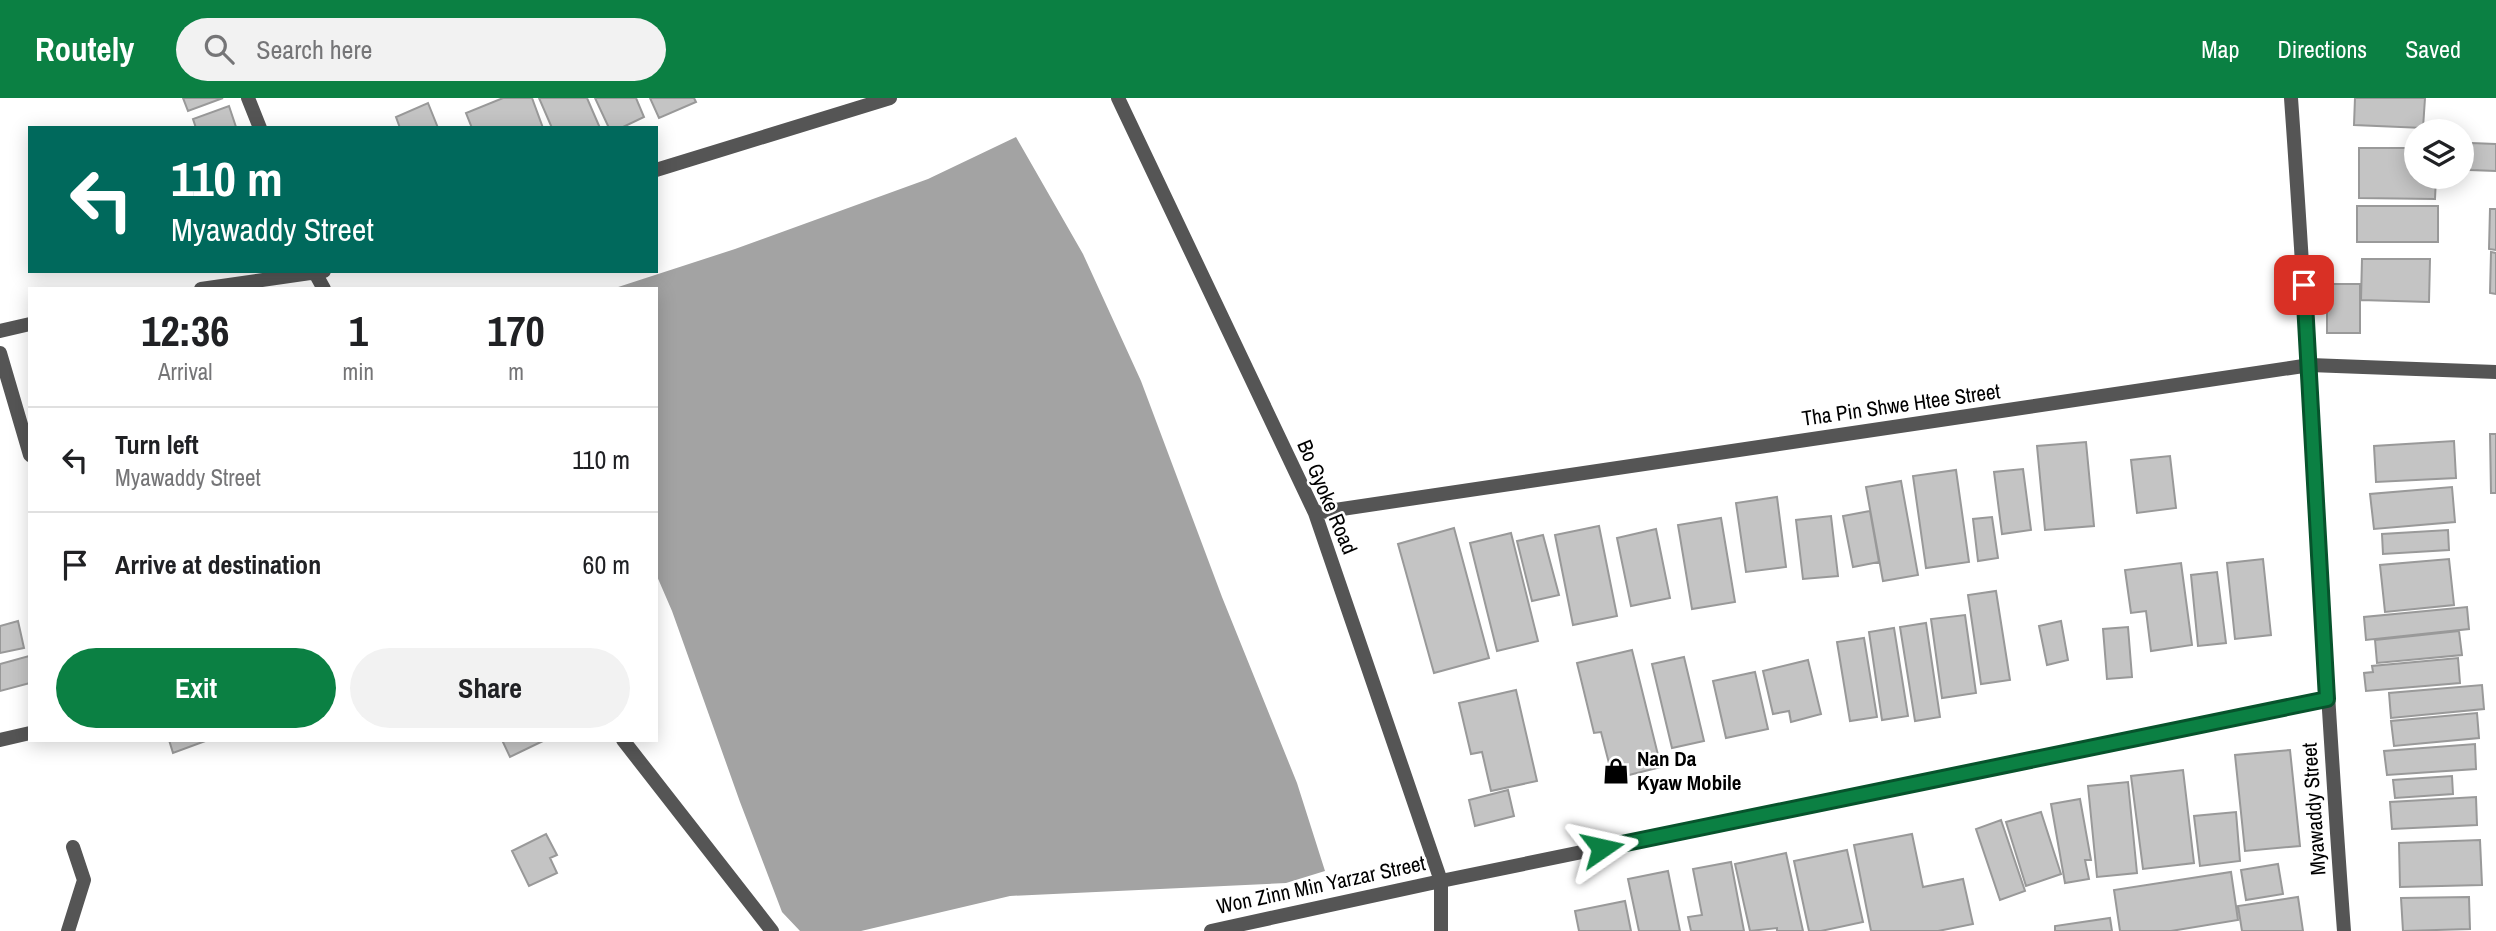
<!DOCTYPE html>
<html lang="en">
<head>
<meta charset="utf-8">
<style>
	body { margin:0; font-family:"Archivo Narrow",sans-serif; background:#f2f2f2; color:#202124; height:100vh; display:flex; flex-direction:column; font-size:26px; white-space:nowrap }
	* { box-sizing:border-box; margin:0 }
	p { font-size:23px; color:#757577 }
	.icon { flex:none; width:38px; height:38px; fill:none; stroke:currentColor; stroke-width:2; stroke-linecap:round; stroke-linejoin:round }
	.map { position:relative; flex:1; overflow:hidden }
	.sheet { position:absolute; left:28px; top:189px; width:630px; height:455px; display:flex; flex-direction:column; background:#fff; border-radius:0px; box-shadow:0 4px 18px #0003 }
	.sheet>* { flex:none }
	.guide { position:absolute; left:28px; top:28px; width:630px; height:147px; border-radius:0px; box-shadow:0 4px 18px #0003; background:#00695c; color:#fff; overflow:hidden }
	.tools { position:absolute; left:2404px; top:21px; display:grid; gap:14px }
	.tools a { display:grid; place-items:center; width:70px; height:70px; border-radius:50%; background:#fff; box-shadow:0 4px 18px #0003; font-size:35px }
	.pin { position:absolute; display:grid; place-items:center; width:60px; height:60px; color:#fff; margin:-30px; border-radius:14px; box-shadow:0 4px 10px #0006 }
	.me { position:absolute; width:77px; margin:-38px; rotate:79deg; stroke-linejoin:round; filter:drop-shadow(0 0 5px #0008) }
	.turn { display:flex; align-items:center; gap:24px; height:147px; padding:0 28px; font-size:32px }
	.turn .icon { width:91px; height:91px; stroke-width:2.5 }
	.turn b { display:block; font-size:49px; line-height:60px }
	.eta { display:flex; justify-content:space-evenly; align-items:center; height:119px; text-align:center }
	.eta b { font-size:42px; font-weight:700; line-height:49px }
	.cta { display:flex; gap:14px; margin-top:auto; padding:14px 28px }
	.cta a { flex:1; height:80px; border-radius:42px; background:#0b8043; color:#fff; font-size:28px; font-weight:700; line-height:80px; text-align:center }
	.cta a+a { background:#f2f2f2; color:#202124 }
	ul { padding:0; list-style:none }
	li { display:flex; align-items:center; gap:21px; height:105px; padding:0 28px; border-top:2px solid #e0e0e0 }
	li div { flex:1 }
	li b { display:block; font-size:26px }
	li em { font-style:normal }
	header { display:flex; align-items:center; gap:42px; box-sizing:border-box; height:98px; padding:0 35px; background:#0b8043; color:#fff }
	header strong { font-size:33px }
	nav { display:flex; gap:38px; margin-inline-start:auto; font-size:24px }
	.search { width:490px; height:63px; background:#f2f2f2; display:flex; align-items:center; gap:18px; box-sizing:border-box; padding:0 24px; border-radius:38px; color:#757577; font-size:26px }
	.map>svg:first-child { display:block }
	.water { fill:#a3a3a3 }
	.building { fill:#c4c4c4; stroke:#999; stroke-width:2 }
	.lines { fill:none; stroke-linecap:round; stroke-linejoin:round }
	.service { stroke:#555; stroke-width:14 }
	.minor { stroke:#555; stroke-width:14 }
	.route-casing { stroke:#07532c; stroke-width:18 }
	.route { stroke:#0b8043; stroke-width:12 }
	.labels { text-anchor:middle; stroke-width:5; stroke-linejoin:round; paint-order:stroke }
	.street-label { font-size:21px; fill:#000; stroke:#fff }
	.poi-label { font-size:21px; font-weight:bold; fill:#000; stroke:#fff; text-anchor:start }
</style>
</head>
<body>
<header>
<strong>Routely</strong>
<div class="search"><svg class="icon" aria-label="search" viewBox="0 0 24 24"><circle cx="10" cy="10" r="6"/><path d="M15 15l6 6"/></svg>Search here</div>
<nav><a>Map</a><a>Directions</a><a>Saved</a></nav>
</header>
<div class="map">
<svg width="2496" height="833" viewBox="0 0 2496 833">
	<rect width="100%" height="100%" fill="#fff"/>
	<path class="water" d="M 1016,39 L 1083,156 L 1141,283 L 1222,499 L 1297,685 L 1325,773 L 1286,785 L 1010,798 L 861,833 L 800,833 L 782,814 L 740,704 L 672,513 L 656,476 L 656,191 L 612,191 L 735,151 L 928,81 Z"/>
	<path class="building" d="M 183,0 L 223,0 L 188,13 Z
		M 503,0 L 532,0 L 543,30 L 472,30 L 466,15 Z
		M 539,0 L 587,0 L 600,30 L 552,30 Z
		M 595,0 L 636,0 L 644,19 L 621,30 L 609,30 Z
		M 650,0 L 694,0 L 696,4 L 659,20 Z
		M 2355,0 L 2425,0 L 2423,30 L 2354,27 Z
		M 428,5 L 438,30 L 400,30 L 396,19 Z
		M 229,8 L 236,29 L 196,30 L 193,21 Z
		M 2471,45 L 2496,46 L 2496,73 L 2470,72 Z
		M 2359,50 L 2417,50 L 2417,79 L 2436,79 L 2435,101 L 2359,100 Z
		M 2357,108 L 2438,108 L 2438,144 L 2357,144 Z
		M 2490,111 L 2496,111 L 2496,152 L 2489,151 Z
		M 2491,154 L 2496,155 L 2496,196 L 2490,195 Z
		M 2362,161 L 2430,161 L 2429,204 L 2361,202 Z
		M 2327,186 L 2360,186 L 2360,235 L 2327,235 Z
		M 2490,336 L 2496,336 L 2496,395 L 2491,395 Z
		M 2454,343 L 2456,380 L 2376,384 L 2374,348 Z
		M 2086,344 L 2094,428 L 2045,432 L 2037,348 Z
		M 2170,358 L 2176,410 L 2137,415 L 2131,362 Z
		M 2023,371 L 2031,432 L 2002,436 L 1994,374 Z
		M 1956,372 L 1969,464 L 1926,470 L 1913,378 Z
		M 1901,383 L 1918,477 L 1883,483 L 1866,389 Z
		M 2452,389 L 2455,424 L 2374,431 L 2370,396 Z
		M 1777,399 L 1786,469 L 1746,474 L 1736,405 Z
		M 1870,413 L 1879,464 L 1853,469 L 1843,418 Z
		M 1831,418 L 1838,478 L 1803,481 L 1796,422 Z
		M 1992,419 L 1998,460 L 1978,463 L 1973,421 Z
		M 1721,420 L 1735,504 L 1692,511 L 1678,427 Z
		M 1599,428 L 1617,518 L 1573,527 L 1555,437 Z
		M 1454,430 L 1489,560 L 1434,575 L 1398,446 Z
		M 1656,431 L 1670,500 L 1631,508 L 1617,440 Z
		M 2448,432 L 2449,452 L 2383,456 L 2382,436 Z
		M 1511,435 L 1538,543 L 1497,553 L 1470,445 Z
		M 1543,437 L 1559,497 L 1532,503 L 1517,443 Z
		M 2263,461 L 2271,537 L 2235,541 L 2227,465 Z
		M 2449,461 L 2454,507 L 2385,514 L 2380,467 Z
		M 2181,465 L 2192,547 L 2151,553 L 2146,513 L 2131,515 L 2125,472 Z
		M 2217,474 L 2226,545 L 2198,548 L 2191,477 Z
		M 1996,493 L 2010,582 L 1981,586 L 1968,497 Z
		M 2467,509 L 2469,531 L 2366,542 L 2364,519 Z
		M 1965,517 L 1976,595 L 1942,600 L 1931,521 Z
		M 18,523 L 24,550 L 0,555 L 0,528 Z
		M 2061,523 L 2068,562 L 2047,567 L 2039,528 Z
		M 1926,525 L 1940,619 L 1915,623 L 1900,529 Z
		M 2128,529 L 2132,579 L 2107,581 L 2103,531 Z
		M 1894,530 L 1908,618 L 1882,622 L 1869,534 Z
		M 2459,533 L 2462,557 L 2377,565 L 2375,542 Z
		M 1864,540 L 1877,619 L 1850,623 L 1837,544 Z
		M 1632,552 L 1661,669 L 1613,681 L 1601,634 L 1594,635 L 1577,565 Z
		M 29,558 L 30,585 L 0,593 L 0,566 Z
		M 1684,559 L 1704,643 L 1672,650 L 1652,566 Z
		M 2458,560 L 2460,585 L 2366,593 L 2364,575 L 2373,574 L 2372,568 Z
		M 1808,562 L 1821,616 L 1791,624 L 1789,613 L 1773,616 L 1763,573 Z
		M 1755,574 L 1768,631 L 1726,640 L 1713,583 Z
		M 2482,587 L 2484,611 L 2391,620 L 2389,595 Z
		M 1516,592 L 1537,683 L 1491,693 L 1482,654 L 1471,656 L 1459,605 Z
		M 2477,615 L 2479,640 L 2394,648 L 2391,623 Z
		M 169,642 L 208,642 L 173,655 Z
		M 502,642 L 545,642 L 510,659 Z
		M 2475,646 L 2476,671 L 2387,677 L 2384,653 Z
		M 2290,652 L 2300,748 L 2245,753 L 2235,657 Z
		M 2183,672 L 2194,765 L 2143,771 L 2131,678 Z
		M 2452,678 L 2453,696 L 2395,700 L 2393,682 Z
		M 2128,684 L 2137,775 L 2097,779 L 2088,688 Z
		M 1508,692 L 1514,718 L 1475,728 L 1469,702 Z
		M 2476,699 L 2477,727 L 2392,731 L 2390,704 Z
		M 2080,701 L 2091,762 L 2085,762 L 2089,781 L 2065,785 L 2051,706 Z
		M 2041,714 L 2061,776 L 2026,788 L 2006,724 Z
		M 2236,714 L 2240,763 L 2200,768 L 2194,718 Z
		M 2001,722 L 2025,793 L 2000,802 L 1976,731 Z
		M 546,736 L 557,757 L 550,760 L 557,775 L 529,788 L 512,753 Z
		M 1912,736 L 1923,789 L 1963,781 L 1973,826 L 1938,833 L 1871,833 L 1854,747 Z
		M 2480,742 L 2482,787 L 2400,789 L 2399,745 Z
		M 1847,752 L 1863,824 L 1821,833 L 1809,833 L 1794,763 Z
		M 1786,755 L 1803,833 L 1777,833 L 1777,830 L 1750,833 L 1735,766 Z
		M 1731,764 L 1744,833 L 1691,833 L 1688,819 L 1702,817 L 1693,771 Z
		M 2278,766 L 2283,796 L 2246,802 L 2241,772 Z
		M 1668,773 L 1680,833 L 1639,833 L 1628,781 Z
		M 2231,774 L 2238,822 L 2171,833 L 2120,833 L 2114,792 Z
		M 2298,799 L 2303,833 L 2242,833 L 2238,808 Z
		M 2469,799 L 2470,831 L 2403,833 L 2401,800 Z
		M 1625,803 L 1631,833 L 1579,833 L 1575,813 Z
		M 2110,820 L 2112,833 L 2055,833 L 2055,828 Z"/>
	<g class="lines">
		<path class="service" d="M 68,833 L 84,782 L 73,749"/>
		<path class="minor" d="M 248,0 L 260,30
			M 1118,0 L 1315,415 L 1441,783 L 1441,833
			M 2291,0 C 2311,278 2323,555 2344,833
			M 656,72 L 890,0
			M 314,173 L 324,191
			M 201,191 L 324,173
			M 0,233 L 30,226
			M 0,255 L 30,357
			M 1315,415 L 2310,267 L 2496,274
			M 0,642 L 30,635
			M 623,642 L 772,833
			M 1211,833 L 1441,783 L 2327,601"/>
	</g>
	<g class="lines">
		<g class="route-casing">
			<path id="route" d="M 1602,750 L 2327,601 L 2304,187"/>
		</g>
		<use href="#route" class="route"/>
	</g>
	<defs>
		<g id="shop-bare" transform="scale(2.1)"><path d="M-5-2.5h2.3a2.7 3.5 0 0 1 5.4 0H5L5.5 6h-11ZM-1.5-2.5h3a1.5 2.3 0 0 0-3 0Z" fill="#000" stroke="#fff" stroke-width="2.5" paint-order="stroke"/></g>
	</defs>
	<g fill-rule="evenodd">
		<use href="#shop-bare" x="1616" y="673"/>
	</g>
	<g class="labels">
		<g class="street-label">
			<text transform="translate(1901 307) rotate(-8)" y="7">Tha Pin Shwe Htee Street</text>
			<text transform="translate(1327 399) rotate(67)" y="7">Bo Gyoke Road</text>
			<text transform="translate(2314 711) rotate(-94)" y="7">Myawaddy Street</text>
			<text transform="translate(1321 787) rotate(-12)" y="7">Won Zinn Min Yarzar Street</text>
		</g>
		<g class="poi-label">
			<text x="1637" y="668">Nan Da<tspan x="1637" dy="24">Kyaw Mobile</tspan></text>
		</g>
	</g>
</svg>
<div class="tools">
<a><svg class="icon" aria-label="layers" viewBox="0 0 24 24"><path d="M12 4l9 5-9 5-9-5zM3 14l9 5 9-5"/></svg></a>
</div>
<div class="pin" style="left:2304px;top:187px;background:#d93025"><svg class="icon" aria-label="arrive" viewBox="0 0 24 24"><path d="M6 21V4h12l-3 4 3 4H6"/></svg></div>
<svg class="me" style="left:1602px;top:750px" viewBox="-20 -20 40 40"><path d="M0-17L14 15 0 8-14 15z" fill="#0b8043" stroke="#fff" stroke-width="4"/></svg>
<div class="guide">
<div class="turn"><svg class="icon" aria-label="left" viewBox="0 0 24 24"><path d="M17 20v-9H6M10 6l-5 5 5 5"/></svg><div><b>110 m</b>Myawaddy Street</div></div>
</div>
<section class="sheet">
<div class="eta">
<div><b>12:36</b><p>Arrival</p></div>
<div><b>1</b><p>min</p></div>
<div><b>170</b><p>m</p></div>
</div>
<ul>
<li><svg class="icon" aria-label="left" viewBox="0 0 24 24"><path d="M17 20v-9H6M10 6l-5 5 5 5"/></svg><div><b>Turn left</b><p>Myawaddy Street</p></div><em>110 m</em></li>
<li><svg class="icon" aria-label="arrive" viewBox="0 0 24 24"><path d="M6 21V4h12l-3 4 3 4H6"/></svg><div><b>Arrive at destination</b></div><em>60 m</em></li>
</ul>
<div class="cta"><a>Exit</a><a>Share</a></div>
</section>
</div>
</body>
</html>
